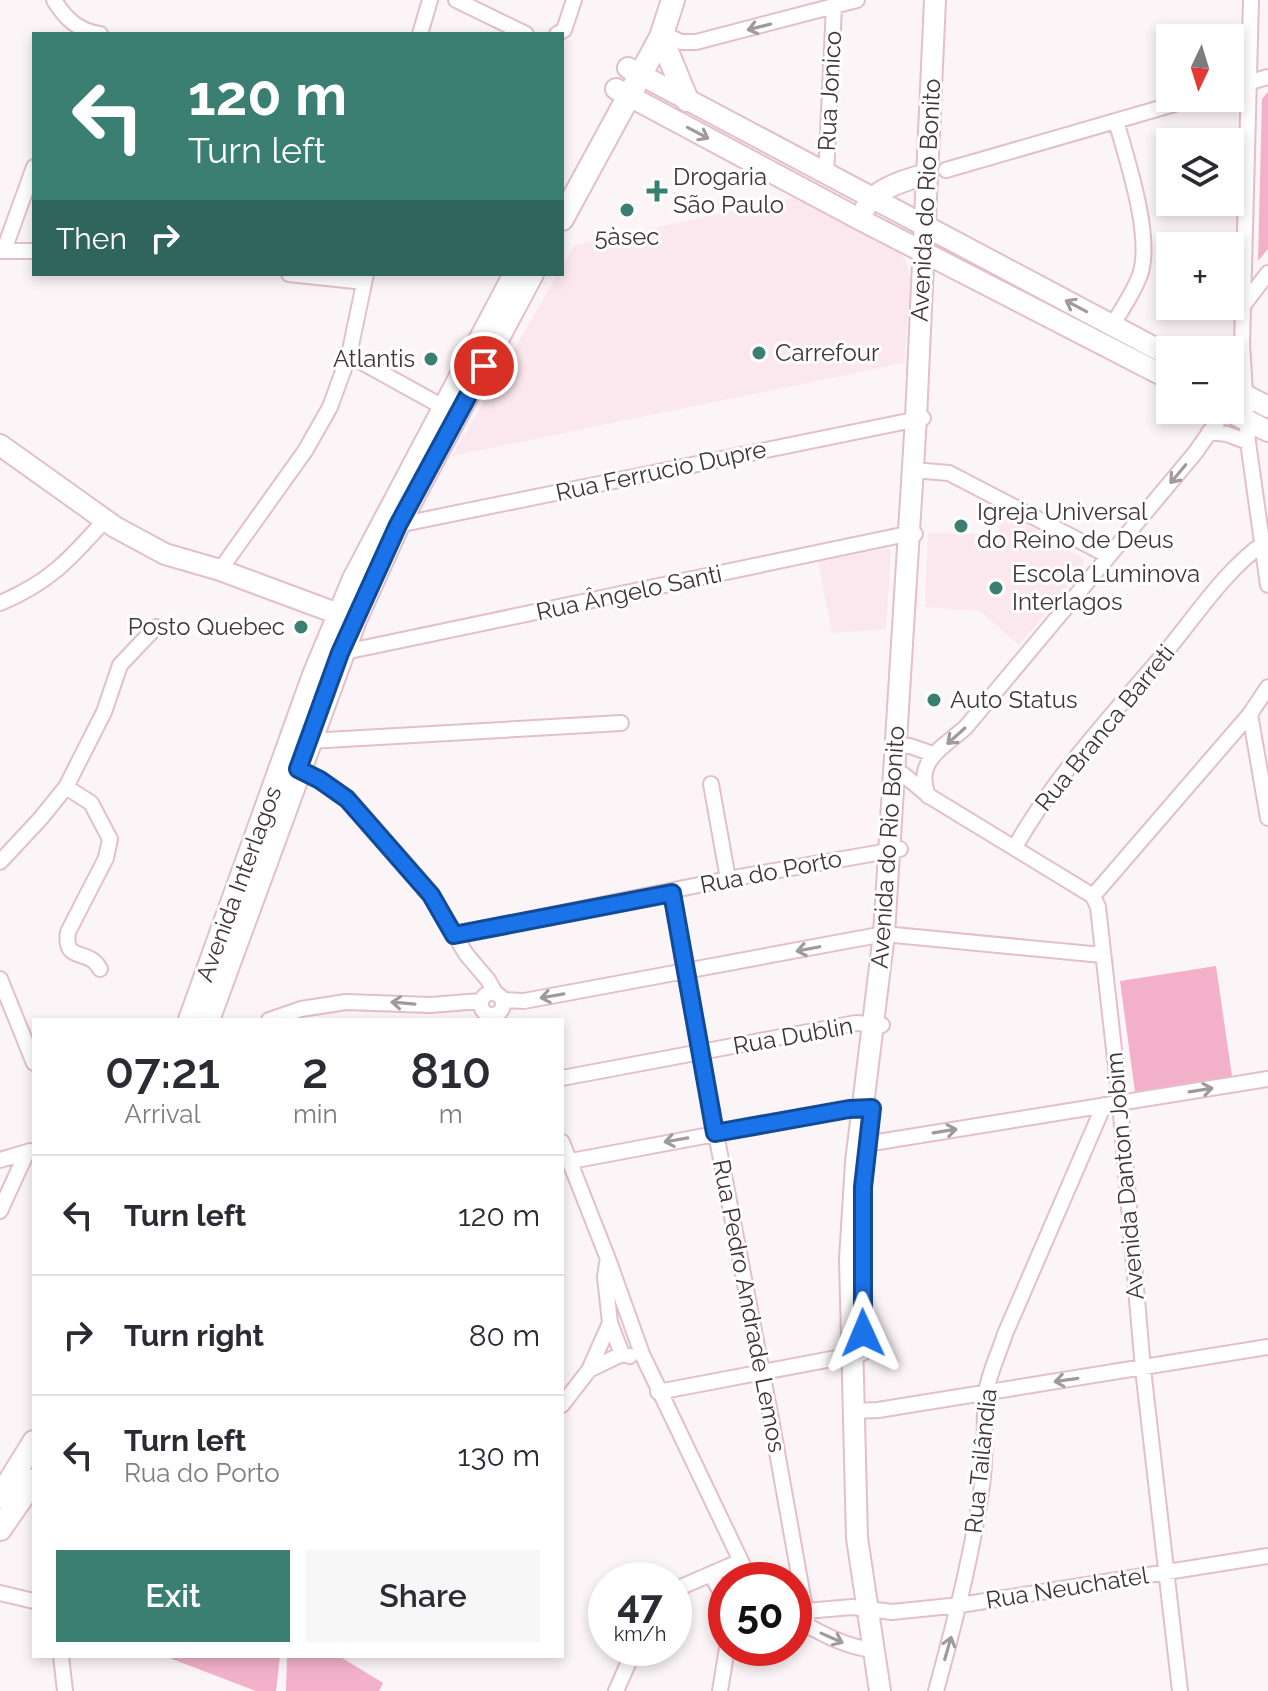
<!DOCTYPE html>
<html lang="en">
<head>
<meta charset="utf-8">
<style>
	body { margin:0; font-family:Raleway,sans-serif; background:#f7f7f7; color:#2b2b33; height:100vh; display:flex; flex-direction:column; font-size:30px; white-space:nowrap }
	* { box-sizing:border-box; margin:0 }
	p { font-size:26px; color:#7c7c81 }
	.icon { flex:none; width:44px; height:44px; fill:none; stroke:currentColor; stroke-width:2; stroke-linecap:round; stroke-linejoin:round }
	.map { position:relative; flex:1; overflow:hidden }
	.panel { position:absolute; left:32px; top:1018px; width:532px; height:640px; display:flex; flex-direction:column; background:#fff; border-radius:0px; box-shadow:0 4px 12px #0003 }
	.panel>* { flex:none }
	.guide { position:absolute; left:32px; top:32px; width:532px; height:244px; border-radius:0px; box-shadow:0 4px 12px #0003; background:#3b7f73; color:#fff; overflow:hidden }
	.needle { width:52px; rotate:184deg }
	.fabs { position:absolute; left:1156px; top:24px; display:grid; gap:16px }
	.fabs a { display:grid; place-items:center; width:88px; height:88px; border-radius:0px; background:#fff; box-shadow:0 4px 12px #0003; font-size:40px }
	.speed { position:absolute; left:588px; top:1562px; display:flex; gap:16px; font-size:40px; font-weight:700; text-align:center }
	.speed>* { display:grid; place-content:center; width:104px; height:104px; border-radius:50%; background:#fff; box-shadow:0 4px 12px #0003; line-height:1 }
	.speed small { font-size:20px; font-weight:400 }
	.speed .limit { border:12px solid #d22; background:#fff; color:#111 }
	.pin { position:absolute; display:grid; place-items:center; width:68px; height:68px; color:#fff; margin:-34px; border:4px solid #fff; border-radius:50%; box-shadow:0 2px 8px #0007 }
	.me { position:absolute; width:88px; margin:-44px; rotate:359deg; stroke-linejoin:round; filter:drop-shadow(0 0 6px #0008) }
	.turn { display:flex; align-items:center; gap:28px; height:168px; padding:0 24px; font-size:36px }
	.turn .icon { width:104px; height:104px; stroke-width:2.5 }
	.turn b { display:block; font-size:56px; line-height:68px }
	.then { display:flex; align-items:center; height:76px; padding:0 24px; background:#0003; gap:16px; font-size:30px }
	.eta { display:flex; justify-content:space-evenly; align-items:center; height:136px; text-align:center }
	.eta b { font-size:48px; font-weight:600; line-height:56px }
	.action { display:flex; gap:16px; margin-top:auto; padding:16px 24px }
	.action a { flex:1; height:92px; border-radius:0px; background:#3b7f73; color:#fff; font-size:32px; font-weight:600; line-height:92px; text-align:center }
	.action a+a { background:#f7f7f7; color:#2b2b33 }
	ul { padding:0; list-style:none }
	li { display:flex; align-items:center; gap:24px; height:120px; padding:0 24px; border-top:2px solid #e1e1e2 }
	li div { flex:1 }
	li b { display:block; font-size:30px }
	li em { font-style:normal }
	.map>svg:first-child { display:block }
	.built { fill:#fae8ee }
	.green { fill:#f2b1c9 }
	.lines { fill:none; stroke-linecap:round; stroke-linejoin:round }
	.street-casing { stroke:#e3bfcb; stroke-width:18 }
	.secondary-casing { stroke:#e3bfcb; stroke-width:24 }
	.primary-casing { stroke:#e3bfcb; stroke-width:26 }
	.street { stroke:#fff; stroke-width:14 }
	.secondary { stroke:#fff; stroke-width:20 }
	.primary { stroke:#fff; stroke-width:22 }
	.oneway { stroke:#a09a9c }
	.route-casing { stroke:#114b97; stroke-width:20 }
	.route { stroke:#1a73e8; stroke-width:14 }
	.poi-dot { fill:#3b7f73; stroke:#fff; stroke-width:3 }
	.labels { text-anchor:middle; stroke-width:6; stroke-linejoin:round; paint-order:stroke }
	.street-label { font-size:24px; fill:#423439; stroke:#fff }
	.poi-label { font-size:24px; fill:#423439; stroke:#fff; text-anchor:start }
</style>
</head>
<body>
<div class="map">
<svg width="1268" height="1691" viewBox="0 0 1268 1691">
	<rect width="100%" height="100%" fill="#fcf5f7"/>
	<path class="built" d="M 793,198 L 895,248 L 906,260 L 911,279 L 904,363 L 452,456 L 558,274 L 562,274 L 562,267 L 575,245 Z
		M 1008,513 L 1084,559 L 1083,568 L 1019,645 L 980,611 L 925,607 L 928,533 L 995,534 Z
		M 887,548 L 891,551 L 886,629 L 832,633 L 818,562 Z"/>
	<path class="green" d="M 1268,92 L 1268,249 L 1258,261 L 1262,99 Z
		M 1216,966 L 1233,1083 L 1142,1097 L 1135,1092 L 1120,981 Z
		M 164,1656 L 280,1656 L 276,1691 L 256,1691 Z
		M 287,1656 L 339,1656 L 383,1683 L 379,1691 L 286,1691 Z"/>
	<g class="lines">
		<g class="street-casing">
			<path id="street" d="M 54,0 C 65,18 78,31 100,34
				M 456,0 L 526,34
				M 1251,0 L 1242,344 L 1248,442 L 1268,585
				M 662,33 L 681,42 L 696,42 L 857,0
				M 420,34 L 430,0
				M 557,34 L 564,30 L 574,0
				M 1230,88 L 1268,77
				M 946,170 L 1195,98
				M 826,175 L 834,6
				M 4,250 L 34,167
				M 0,251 L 34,251
				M 289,274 L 364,282
				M 1242,307 L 1268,273
				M 1112,325 C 1122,310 1133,293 1140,275 C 1153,237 1127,160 1116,121
				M 349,355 L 443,407
				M 1230,366 L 1242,344
				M 1209,432 L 1227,434 L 1248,442
				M 912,470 L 949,473 L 1109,556
				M 398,525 L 923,418
				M 220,570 L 305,451 L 330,407 L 349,355 L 366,274
				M 0,603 C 50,582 70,559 105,520
				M 340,653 L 902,535 L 915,534
				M 1268,687 L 1250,714 L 1268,818
				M 309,741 L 621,723
				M 896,745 L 910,746 L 933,754
				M 298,769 L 320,780 L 347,799 L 431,895 L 466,954 L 488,980 L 496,994
				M 895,771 L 904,775 L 929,796 L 1093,896 L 1098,907 L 1120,1103 L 1143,1369 L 1180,1691
				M 711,784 L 728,879
				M 66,787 L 91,803 L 110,839 L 106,858 L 68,932 C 63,964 89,947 100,969
				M 928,796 C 914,760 943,748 966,727 L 1195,453 L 1219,419 L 1220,410
				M 1015,847 C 1056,774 1115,712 1169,648 C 1200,610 1227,568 1268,540
				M 0,862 L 41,818 L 66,787 L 104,712 L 120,665 L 156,627
				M 672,893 L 685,973 L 772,1424 L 808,1625
				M 1093,896 L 1250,714
				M 454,935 L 728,879 L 900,849
				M 0,979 L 34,1063
				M481 1004a11 11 0 1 1 22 0a11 11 0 1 1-22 0Z
				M 502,1000 L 524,1001 L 884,934 L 1102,955
				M 269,1020 L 301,1009 L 346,1002 L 430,1005 L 481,1001
				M 562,1078 L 856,1023 L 882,1025
				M 859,1141 L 878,1142 L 1268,1079
				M 562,1142 L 608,1259 L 642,1354 L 750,1580
				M 0,1160 L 30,1151
				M 571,1161 L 849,1109 L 870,1108
				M 0,1211 L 27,1152
				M 607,1263 L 605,1277 L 610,1323 L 622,1354
				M 589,1370 L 622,1354 L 630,1356
				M 658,1392 L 863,1353
				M 562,1405 L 589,1370 L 610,1323
				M 853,1411 L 878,1410 L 1268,1347
				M 711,1574 L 726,1602
				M 674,1590 L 741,1561
				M 0,1593 L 34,1601
				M 794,1612 L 852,1607 L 892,1612 L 960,1605 L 1268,1556
				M 801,1622 C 824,1635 847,1647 873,1650
				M 61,1656 L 65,1691
				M 616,1691 L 635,1648
				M 720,1691 L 727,1648
				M 936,1691 C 954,1625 971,1559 981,1492 C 987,1459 983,1426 986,1393 C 989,1373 999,1353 1005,1334 L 1104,1105"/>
		</g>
		<g class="secondary-casing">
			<path id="secondary" d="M 628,68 L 1170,356
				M 616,89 L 861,220 L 1170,379
				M 866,207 C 874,189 908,179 927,174
				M 1230,387 L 1268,407
				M 1226,410 L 1268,431
				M 0,445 L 115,527 L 165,554 L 220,570 L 352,619
				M 880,1691 L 857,1538 L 850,1259 L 856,1162 L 884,934 L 916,418 L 935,0"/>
		</g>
		<g class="primary-casing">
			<path id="primary" d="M 661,37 L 687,100
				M 562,219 L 661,37 L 673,0
				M 190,1020 L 314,675 L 354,579 L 515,274
				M 208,1020 L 355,620 L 398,525 L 532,274
				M 0,1497 L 34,1442
				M 0,1529 L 34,1480"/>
		</g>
		<use href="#street" class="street"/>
		<use href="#secondary" class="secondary"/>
		<use href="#primary" class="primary"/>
	</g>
	<defs><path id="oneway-shaft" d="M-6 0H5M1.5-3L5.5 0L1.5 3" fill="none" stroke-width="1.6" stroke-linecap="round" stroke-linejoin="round" transform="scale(2)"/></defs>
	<g class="oneway">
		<use href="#oneway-shaft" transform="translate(759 27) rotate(166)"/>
		<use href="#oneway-shaft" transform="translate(698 133) rotate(28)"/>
		<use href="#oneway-shaft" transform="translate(1076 306) rotate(-152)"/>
		<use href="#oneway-shaft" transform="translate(1178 474) rotate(130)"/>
		<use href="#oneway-shaft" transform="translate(956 736) rotate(138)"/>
		<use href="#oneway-shaft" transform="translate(808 949) rotate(169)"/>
		<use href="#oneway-shaft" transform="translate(552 996) rotate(170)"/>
		<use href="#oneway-shaft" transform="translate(403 1003) rotate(-175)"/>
		<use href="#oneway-shaft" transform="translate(1201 1090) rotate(-9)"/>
		<use href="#oneway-shaft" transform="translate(945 1131) rotate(-9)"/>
		<use href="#oneway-shaft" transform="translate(676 1140) rotate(170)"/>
		<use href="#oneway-shaft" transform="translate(1066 1380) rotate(172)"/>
		<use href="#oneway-shaft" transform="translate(832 1638) rotate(24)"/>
		<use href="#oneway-shaft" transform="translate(948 1648) rotate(-74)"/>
	</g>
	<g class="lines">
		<g class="route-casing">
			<path id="route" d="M 484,366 L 398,525 L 340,653 L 298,769 L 320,780 L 347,799 L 431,895 L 454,935 L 672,893 L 715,1133 L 849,1109 L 872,1108 L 863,1187 L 863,1333"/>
		</g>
		<use href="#route" class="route"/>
	</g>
	<g class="poi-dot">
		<path d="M653 179h8v8h8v8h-8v8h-8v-8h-8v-8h8z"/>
		<circle cx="627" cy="210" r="8"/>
		<circle cx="759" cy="353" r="8"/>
		<circle cx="431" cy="359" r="8"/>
		<circle cx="961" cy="526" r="8"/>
		<circle cx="996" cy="588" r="8"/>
		<circle cx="301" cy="627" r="8"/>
		<circle cx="934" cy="700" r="8"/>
	</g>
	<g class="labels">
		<g class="street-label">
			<text transform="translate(830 91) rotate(-87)" y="8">Rua Jonico</text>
			<text transform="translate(926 200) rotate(-87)" y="8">Avenida do Rio Bonito</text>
			<text transform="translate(661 471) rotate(-12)" y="8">Rua Ferrucio Dupre</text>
			<text transform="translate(629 593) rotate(-12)" y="8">Rua Ângelo Santi</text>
			<text transform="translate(1105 728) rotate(-51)" y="8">Rua Branca Barreti</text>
			<text transform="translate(888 847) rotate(-86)" y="8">Avenida do Rio Bonito</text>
			<text transform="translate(771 872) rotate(-11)" y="8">Rua do Porto</text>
			<text transform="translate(239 884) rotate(-70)" y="8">Avenida Interlagos</text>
			<text transform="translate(793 1036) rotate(-10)" y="8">Rua Dublin</text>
			<text transform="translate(1125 1176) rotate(-95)" y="8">Avenida Danton Jobim</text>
			<text transform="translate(749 1306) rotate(79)" y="8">Rua Pedro Andrade Lemos</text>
			<text transform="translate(981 1461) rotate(-84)" y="8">Rua Tailândia</text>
			<text transform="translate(1067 1588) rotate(-9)" y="8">Rua Neuchatel</text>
		</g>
		<g class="poi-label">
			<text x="673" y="185">Drogaria<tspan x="673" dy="28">São Paulo</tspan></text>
			<text x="627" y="245" text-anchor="middle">5àsec</text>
			<text x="775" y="361">Carrefour</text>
			<text x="415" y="367" text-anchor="end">Atlantis</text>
			<text x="977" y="520">Igreja Universal<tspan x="977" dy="28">do Reino de Deus</tspan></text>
			<text x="1012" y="582">Escola Luminova<tspan x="1012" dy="28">Interlagos</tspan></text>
			<text x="285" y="635" text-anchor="end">Posto Quebec</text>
			<text x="950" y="708">Auto Status</text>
		</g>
	</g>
</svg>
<div class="fabs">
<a><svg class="needle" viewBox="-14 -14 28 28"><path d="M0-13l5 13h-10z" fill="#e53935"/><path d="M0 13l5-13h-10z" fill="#7c7c81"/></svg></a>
<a><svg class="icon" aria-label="layers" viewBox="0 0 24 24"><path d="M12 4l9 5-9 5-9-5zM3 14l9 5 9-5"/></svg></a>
<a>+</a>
<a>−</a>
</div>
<div class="speed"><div>47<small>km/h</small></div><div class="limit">50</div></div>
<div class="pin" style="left:484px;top:366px;background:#d93025"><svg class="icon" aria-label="arrive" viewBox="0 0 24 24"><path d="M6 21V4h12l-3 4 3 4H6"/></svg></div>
<svg class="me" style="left:863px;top:1333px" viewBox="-20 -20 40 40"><path d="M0-17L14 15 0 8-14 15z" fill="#1a73e8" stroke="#fff" stroke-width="4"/></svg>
<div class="guide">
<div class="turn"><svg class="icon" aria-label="left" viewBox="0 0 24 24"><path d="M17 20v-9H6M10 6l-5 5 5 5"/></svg><div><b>120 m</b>Turn left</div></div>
<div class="then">Then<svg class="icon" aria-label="right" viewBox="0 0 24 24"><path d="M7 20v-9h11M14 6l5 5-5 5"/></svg></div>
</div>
<section class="panel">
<div class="eta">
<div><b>07:21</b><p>Arrival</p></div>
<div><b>2</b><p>min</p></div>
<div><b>810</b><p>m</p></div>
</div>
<ul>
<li><svg class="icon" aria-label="left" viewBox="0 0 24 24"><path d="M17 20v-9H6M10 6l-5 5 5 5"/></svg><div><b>Turn left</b></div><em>120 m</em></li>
<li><svg class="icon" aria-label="right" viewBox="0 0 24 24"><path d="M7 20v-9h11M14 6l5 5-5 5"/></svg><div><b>Turn right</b></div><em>80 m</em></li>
<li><svg class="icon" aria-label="left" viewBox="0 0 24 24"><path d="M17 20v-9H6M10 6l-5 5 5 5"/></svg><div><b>Turn left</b><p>Rua do Porto</p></div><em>130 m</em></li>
</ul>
<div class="action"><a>Exit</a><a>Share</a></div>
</section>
</div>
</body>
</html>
